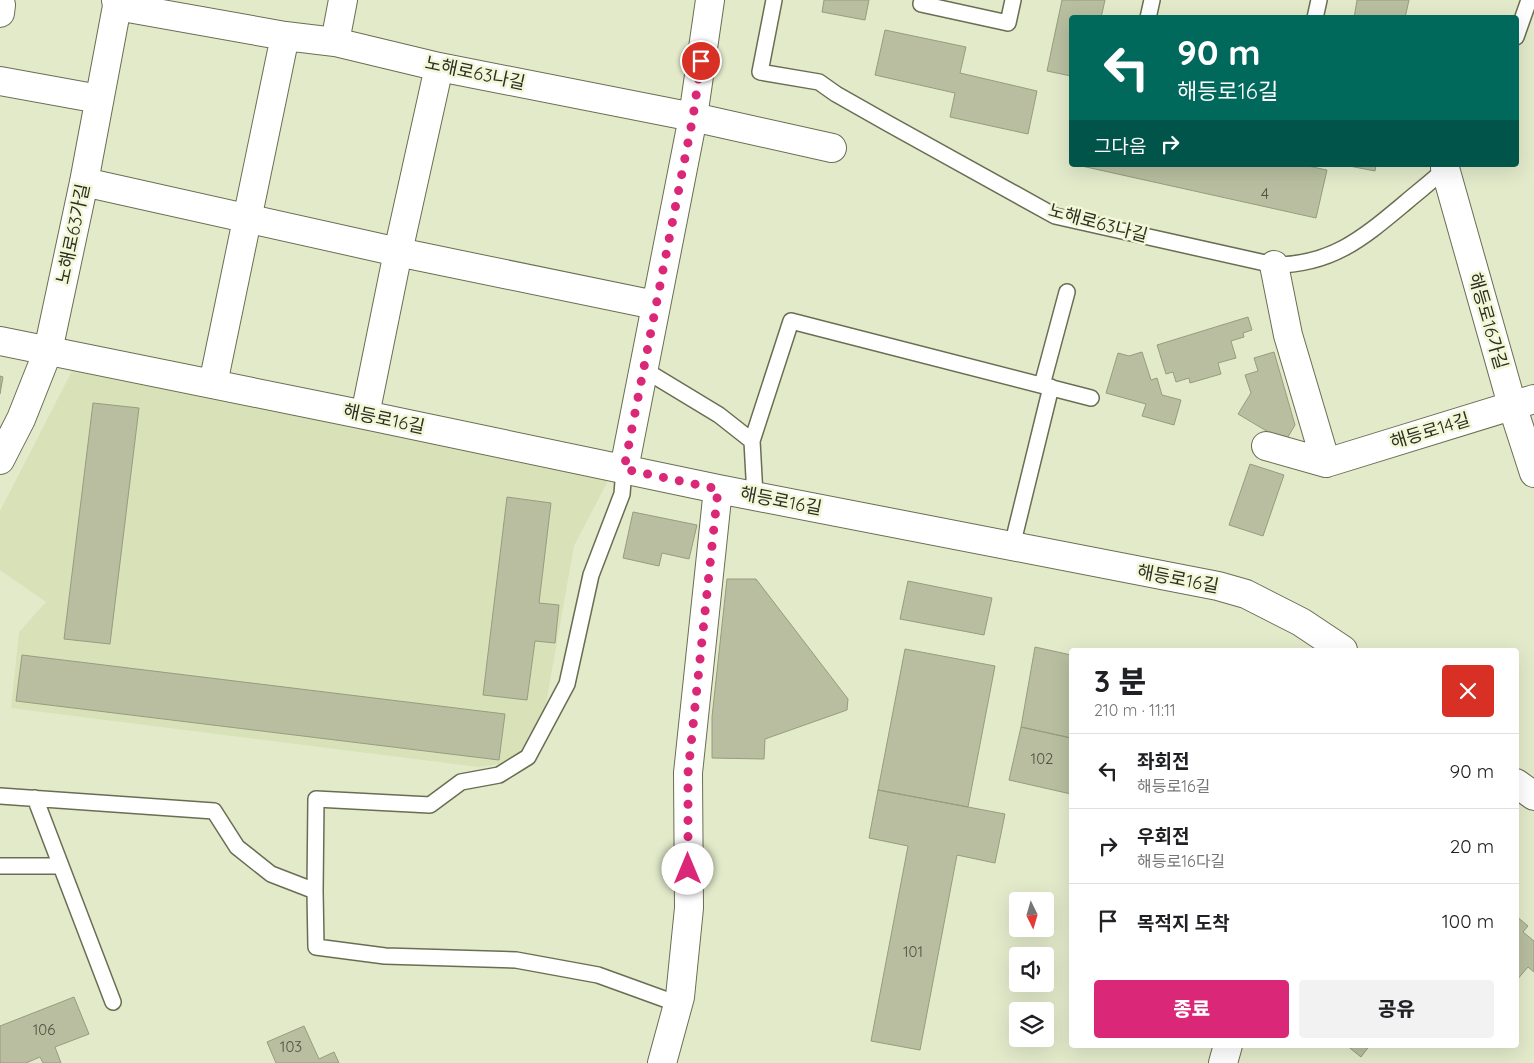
<!DOCTYPE html>
<html lang="ko">
<head>
<meta charset="utf-8">
<style>
	body { margin:0; font-family:Quicksand,"Noto Sans KR",sans-serif; background:#f2f2f2; color:#202124; height:100vh; display:flex; flex-direction:column; font-size:19px; white-space:nowrap }
	* { box-sizing:border-box; margin:0 }
	p { font-size:16px; color:#757577 }
	.icon { flex:none; width:28px; height:28px; fill:none; stroke:currentColor; stroke-width:2; stroke-linecap:round; stroke-linejoin:round }
	.map { position:relative; flex:1; overflow:hidden }
	.details { position:absolute; left:1069px; top:648px; width:450px; height:400px; display:flex; flex-direction:column; background:#fff; border-radius:5px; box-shadow:0 5px 20px #0002 }
	.details>* { flex:none }
	.top-card { position:absolute; left:1069px; top:15px; width:450px; height:152px; border-radius:5px; box-shadow:0 5px 20px #0002; background:#00695c; color:#fff; overflow:hidden }
	.needle { width:32px; rotate:175deg }
	.fabs { position:absolute; left:1009px; top:892px; display:grid; gap:10px }
	.fabs a { display:grid; place-items:center; width:45px; height:45px; border-radius:5px; background:#fff; box-shadow:0 5px 20px #0002; font-size:25px }
	.pin { position:absolute; display:grid; place-items:center; width:42px; height:42px; color:#fff; margin:-21px; border:2px solid #fff; border-radius:50%; box-shadow:0 1px 5px #0007 }
	.me { position:absolute; width:55px; margin:-28px; rotate:0deg; stroke-linejoin:round; filter:drop-shadow(0 0 4px #0008) }
	.turn { display:flex; align-items:center; gap:18px; height:105px; padding:0 25px; font-size:22px }
	.turn .icon { width:65px; height:65px; stroke-width:2.5 }
	.turn b { display:block; font-size:35px; line-height:42px }
	.then { display:flex; align-items:center; height:48px; padding:0 25px; background:#0003; gap:10px; font-size:19px }
	.round { display:grid; place-items:center; flex:none; width:52px; height:52px; border-radius:5px; background:#f2f2f2 }
	.overview { display:flex; align-items:center; justify-content:space-between; height:85px; padding:0 25px }
	h1 { font-size:30px; font-weight:800; line-height:38px }
	.cta { display:flex; gap:10px; margin-top:auto; padding:10px 25px }
	.cta a { flex:1; height:58px; border-radius:5px; background:#db2777; color:#fff; font-size:20px; font-weight:800; line-height:58px; text-align:center }
	.cta a+a { background:#f2f2f2; color:#202124 }
	ul { padding:0; list-style:none }
	li { display:flex; align-items:center; gap:15px; height:75px; padding:0 25px; border-top:1px solid #e0e0e0 }
	li div { flex:1 }
	li b { display:block; font-size:19px }
	li em { font-style:normal }
	.map>svg:first-child { display:block }
	.built { fill:#d9e1b9 }
	.building { fill:#b8be9f; stroke:#969c7e }
	.lines { fill:none; stroke-linecap:round; stroke-linejoin:round }
	.service-casing { stroke:#696e52; stroke-width:18 }
	.minor-casing { stroke:#696e52; stroke-width:30 }
	.service { stroke:#fff; stroke-width:15 }
	.minor { stroke:#fff; stroke-width:28 }
	.route { stroke:#db2777; stroke-width:9; stroke-dasharray:0 16.2 }
	.labels { text-anchor:middle; stroke-width:5; stroke-linejoin:round; paint-order:stroke }
	.number-label { font-size:15px; fill:#4f5241 }
	.street-label { font-size:18px; fill:#2c2e22; stroke:#f1f7d7 }
</style>
</head>
<body>
<div class="map">
<svg width="1534" height="1063" viewBox="0 0 1534 1063">
	<rect width="100%" height="100%" fill="#e3eaca"/>
	<path class="built" d="M 74,367 L 609,479 L 574,546 L 543,721 L 514,762 L 478,767 L 11,708 L 19,632 L 46,602 L 0,570 L 0,511 Z"/>
	<path class="building" d="M 824,0 L 869,0 L 865,20 L 822,12 Z
		M 1062,0 L 1105,0 L 1101,18 L 1071,18 L 1071,76 L 1047,71 Z
		M 1357,0 L 1409,0 L 1405,18 L 1354,18 Z
		M 885,30 L 966,47 L 960,73 L 1037,91 L 1028,134 L 950,117 L 955,93 L 875,75 Z
		M 1077,165 L 1303,165 L 1327,170 L 1316,218 Z
		M 1344,165 L 1376,165 L 1375,171 Z
		M 1248,317 L 1252,330 L 1243,333 L 1244,337 L 1231,341 L 1236,358 L 1218,363 L 1221,374 L 1190,383 L 1189,378 L 1176,382 L 1173,372 L 1166,374 L 1157,345 Z
		M 1142,352 L 1151,380 L 1157,378 L 1162,395 L 1181,400 L 1174,425 L 1142,416 L 1146,404 L 1106,393 L 1118,353 L 1129,356 Z
		M 1274,352 L 1295,425 L 1285,442 L 1238,414 L 1251,393 L 1245,375 L 1258,371 L 1254,358 Z
		M 0,376 L 3,377 L 0,394 Z
		M 93,403 L 139,408 L 110,644 L 64,639 Z
		M 1250,464 L 1284,475 L 1263,536 L 1229,525 Z
		M 507,497 L 551,503 L 539,603 L 559,605 L 555,643 L 535,641 L 527,700 L 483,695 Z
		M 633,512 L 697,525 L 689,559 L 662,553 L 659,566 L 623,558 Z
		M 727,579 L 756,579 L 848,699 L 847,710 L 765,739 L 764,759 L 712,758 L 712,717 Z
		M 908,581 L 992,598 L 984,635 L 900,619 Z
		M 1035,647 L 1071,655 L 1071,738 L 1021,727 Z
		M 905,649 L 995,666 L 968,807 L 878,790 Z
		M 22,655 L 505,714 L 499,760 L 16,701 Z
		M 1021,727 L 1071,738 L 1071,794 L 1009,780 Z
		M 878,790 L 1005,814 L 995,863 L 957,855 L 920,1050 L 871,1041 L 908,846 L 869,838 Z
		M 1516,916 L 1528,926 L 1523,932 L 1534,941 L 1534,972 L 1528,967 L 1516,981 Z
		M 74,997 L 89,1034 L 55,1047 L 61,1063 L 43,1063 L 40,1057 L 26,1063 L 0,1063 L 0,1026 Z
		M 304,1026 L 319,1059 L 334,1052 L 339,1063 L 276,1063 L 267,1042 Z
		M 1346,1045 L 1370,1045 L 1361,1057 Z"/>
	<g class="lines">
		<g class="service-casing">
			<path id="service" d="M 774,0 L 760,72 L 819,82 L 836,94 L 889,124 L 1055,216 L 1274,265 C 1332,265 1363,238 1405,203 C 1420,190 1435,179 1449,165
				M 922,0 L 921,4 L 1008,23 L 1013,0
				M 1148,18 L 1152,0
				M 1315,18 L 1319,0
				M 1516,37 L 1529,0
				M 643,369 L 719,415 L 752,441 L 755,496
				M 1042,385 L 1067,292
				M 752,441 L 791,321 L 1091,398
				M 624,469 L 622,494 L 591,575 L 567,684 L 528,757 L 499,775 L 461,782 L 430,805 L 316,799 L 315,891 L 316,947 L 385,956 L 516,960 L 598,975 L 678,1004
				M 1012,546 L 1051,387
				M 0,796 L 214,811 L 237,847 L 271,874 L 315,891
				M 35,798 L 113,1002
				M 0,866 L 61,866"/>
		</g>
		<g class="minor-casing">
			<path id="minor" d="M 117,6 L 285,36 L 335,42 L 439,67 L 693,117 L 832,148
				M 0,13 L 1,5
				M 335,42 L 343,0
				M 0,81 L 99,99
				M 1445,168 L 1512,405 L 1534,473
				M 84,182 L 398,252 L 655,305
				M 1274,265 L 1288,335 L 1326,463
				M 0,341 L 365,415 L 718,489 L 1218,586 L 1246,594 L 1301,622 L 1343,650
				M 213,384 L 285,36
				M 365,415 L 398,252 L 439,67
				M 1266,446 L 1326,463 L 1534,399
				M 0,460 L 21,419 L 48,351 L 84,182 L 117,6 L 116,0
				M 624,469 L 693,117 L 710,0
				M 1516,783 L 1534,796
				M 662,1063 L 680,997 L 689,908 L 688,773 L 718,489
				M 1223,1063 L 1228,1045"/>
		</g>
		<use href="#service" class="service"/>
		<use href="#minor" class="minor"/>
	</g>
	<g class="lines">
		<path class="route" d="M 688,869 L 688,773 L 718,489 L 624,469 L 693,117 L 701,61"/>
	</g>
	<g class="labels">
		<g class="number-label">
			<text x="1265" y="199">4</text>
			<text x="1042" y="764">102</text>
			<text x="913" y="957">101</text>
			<text x="44" y="1035">106</text>
			<text x="291" y="1052">103</text>
		</g>
		<g class="street-label">
			<text transform="translate(475 73) rotate(12)" y="6">노해로63나길</text>
			<text transform="translate(1098 223) rotate(15)" y="6">노해로63나길</text>
			<text transform="translate(73 234) rotate(-78)" y="6">노해로63가길</text>
			<text transform="translate(1488 321) rotate(74)" y="6">해등로16가길</text>
			<text transform="translate(384 419) rotate(12)" y="6">해등로16길</text>
			<text transform="translate(1430 431) rotate(-17)" y="6">해등로14길</text>
			<text transform="translate(781 501) rotate(11)" y="6">해등로16길</text>
			<text transform="translate(1178 579) rotate(11)" y="6">해등로16길</text>
		</g>
	</g>
</svg>
<div class="fabs">
<a><svg class="needle" viewBox="-14 -14 28 28"><path d="M0-13l5 13h-10z" fill="#e53935"/><path d="M0 13l5-13h-10z" fill="#757577"/></svg></a>
<a><svg class="icon" aria-label="sound" viewBox="0 0 24 24"><path d="M4 9h4l5-4v14l-5-4H4zM17 9q2 3 0 6"/></svg></a>
<a><svg class="icon" aria-label="layers" viewBox="0 0 24 24"><path d="M12 4l9 5-9 5-9-5zM3 14l9 5 9-5"/></svg></a>
</div>
<div class="pin" style="left:701px;top:61px;background:#d93025"><svg class="icon" aria-label="arrive" viewBox="0 0 24 24"><path d="M6 21V4h12l-3 4 3 4H6"/></svg></div>
<svg class="me" style="left:688px;top:869px" viewBox="-20 -20 40 40"><circle r="19" fill="#fff"/><path d="M0-13L10 11 0 6-10 11z" fill="#db2777"/></svg>
<div class="top-card">
<div class="turn"><svg class="icon" aria-label="left" viewBox="0 0 24 24"><path d="M17 20v-9H6M10 6l-5 5 5 5"/></svg><div><b>90 m</b>해등로16길</div></div>
<div class="then">그다음<svg class="icon" aria-label="right" viewBox="0 0 24 24"><path d="M7 20v-9h11M14 6l5 5-5 5"/></svg></div>
</div>
<section class="details">
<div class="overview"><div><h1>3 분</h1><p>210 m · 11:11</p></div><a class="round" style="background:#d93025;color:#fff"><svg class="icon" aria-label="close" viewBox="0 0 24 24"><path d="M6 6l12 12M18 6L6 18"/></svg></a></div>
<ul>
<li><svg class="icon" aria-label="left" viewBox="0 0 24 24"><path d="M17 20v-9H6M10 6l-5 5 5 5"/></svg><div><b>좌회전</b><p>해등로16길</p></div><em>90 m</em></li>
<li><svg class="icon" aria-label="right" viewBox="0 0 24 24"><path d="M7 20v-9h11M14 6l5 5-5 5"/></svg><div><b>우회전</b><p>해등로16다길</p></div><em>20 m</em></li>
<li><svg class="icon" aria-label="arrive" viewBox="0 0 24 24"><path d="M6 21V4h12l-3 4 3 4H6"/></svg><div><b>목적지 도착</b></div><em>100 m</em></li>
</ul>
<div class="cta"><a>종료</a><a>공유</a></div>
</section>
</div>
</body>
</html>
